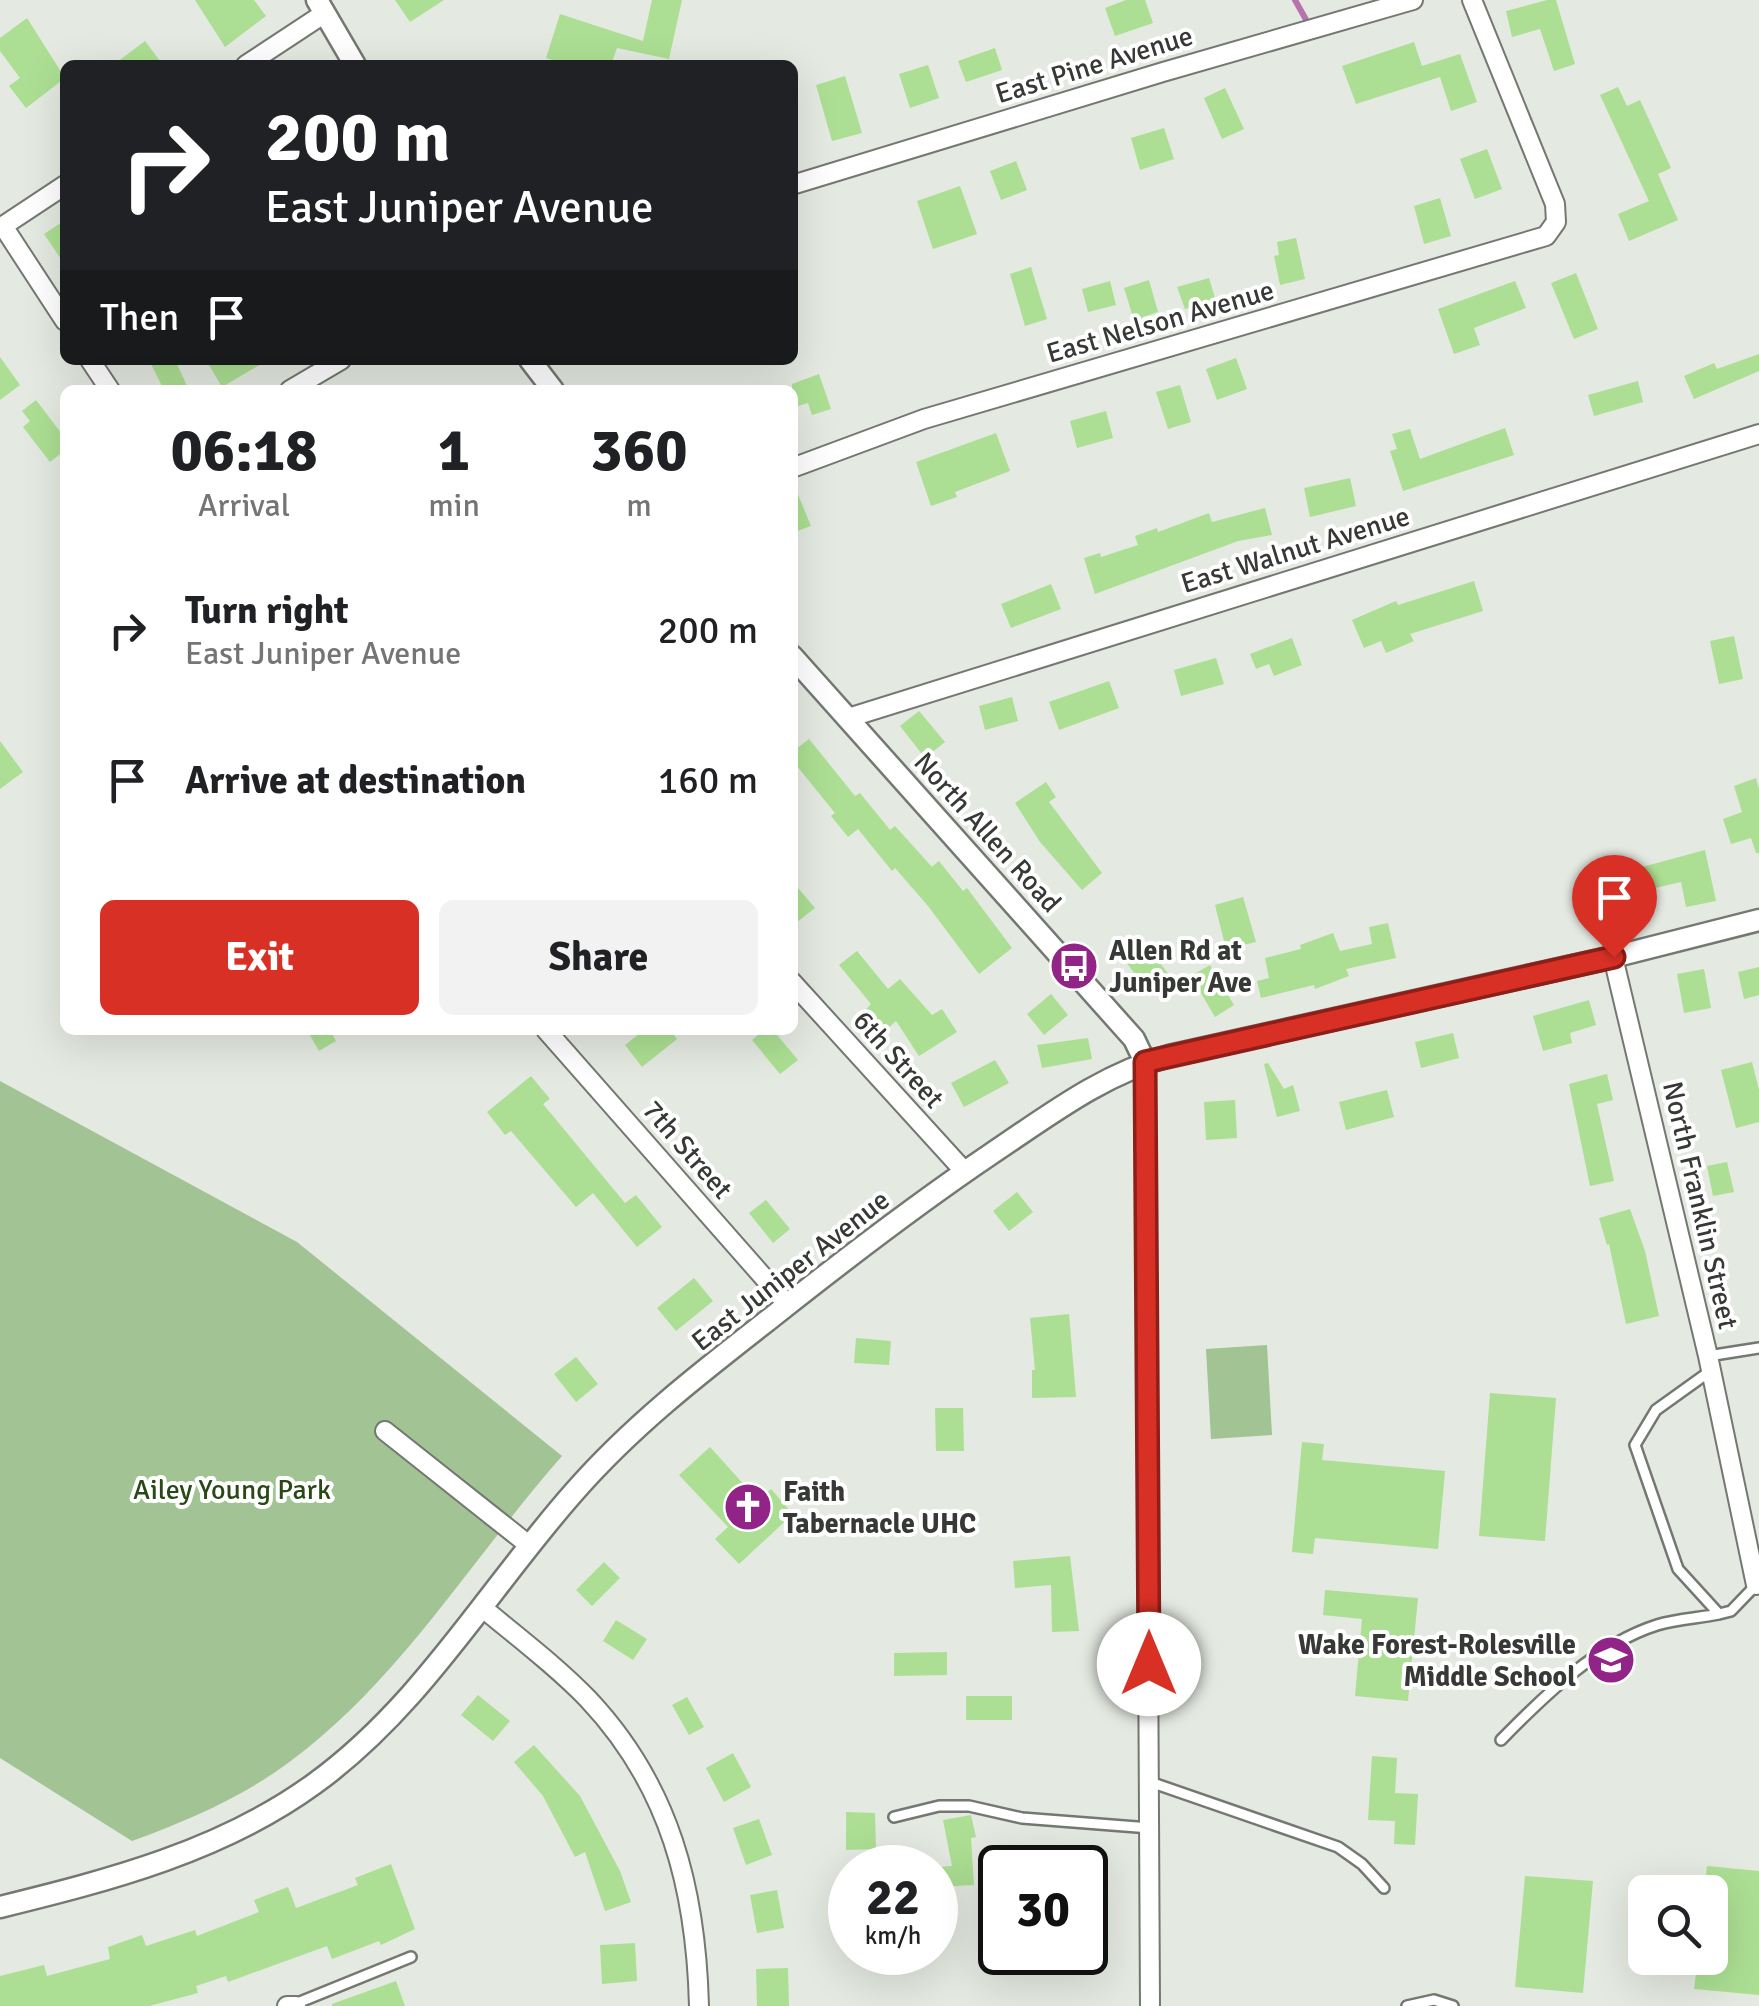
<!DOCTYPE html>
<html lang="en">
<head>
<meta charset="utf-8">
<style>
	body { margin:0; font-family:Signika,sans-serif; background:#f2f2f2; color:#202124; height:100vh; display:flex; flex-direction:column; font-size:38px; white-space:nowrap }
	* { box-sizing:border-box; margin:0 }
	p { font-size:32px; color:#757577 }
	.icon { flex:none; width:55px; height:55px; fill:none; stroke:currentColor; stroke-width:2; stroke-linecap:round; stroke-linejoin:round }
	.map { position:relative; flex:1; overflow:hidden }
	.sheet { position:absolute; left:60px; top:385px; width:738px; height:650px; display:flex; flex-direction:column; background:#fff; border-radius:15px; box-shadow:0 10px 40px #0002 }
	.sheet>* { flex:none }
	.banner { position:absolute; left:60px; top:60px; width:738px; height:305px; border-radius:15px; box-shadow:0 10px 40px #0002; background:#202124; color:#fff; overflow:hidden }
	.fabs { position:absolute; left:1628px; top:1875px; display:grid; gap:20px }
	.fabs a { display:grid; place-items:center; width:100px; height:100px; border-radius:15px; background:#fff; box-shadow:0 10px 40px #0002; font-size:50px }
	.speed { position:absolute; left:828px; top:1845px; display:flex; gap:20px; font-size:50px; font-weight:700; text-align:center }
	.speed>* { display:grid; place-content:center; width:130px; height:130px; border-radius:50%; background:#fff; box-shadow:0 10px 40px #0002; line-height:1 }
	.speed small { font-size:25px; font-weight:400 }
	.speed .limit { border:5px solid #111; border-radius:15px; background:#fff; color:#111 }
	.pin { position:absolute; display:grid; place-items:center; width:85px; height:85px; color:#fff; margin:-102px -42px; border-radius:50% 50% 50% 0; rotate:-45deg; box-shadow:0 0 10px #0007 }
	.pin .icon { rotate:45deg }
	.me { position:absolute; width:110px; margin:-55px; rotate:0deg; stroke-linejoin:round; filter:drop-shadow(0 0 8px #0008) }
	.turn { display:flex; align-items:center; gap:35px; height:210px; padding:0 40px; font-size:45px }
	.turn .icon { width:130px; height:130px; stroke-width:2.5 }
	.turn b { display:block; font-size:70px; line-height:85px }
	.then { display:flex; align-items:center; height:95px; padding:0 40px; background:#0003; gap:20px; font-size:38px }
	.eta { display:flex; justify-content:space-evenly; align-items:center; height:170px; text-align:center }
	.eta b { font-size:60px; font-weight:800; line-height:70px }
	.button { display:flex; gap:20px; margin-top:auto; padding:20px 40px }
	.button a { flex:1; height:115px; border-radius:15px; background:#d93025; color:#fff; font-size:40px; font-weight:800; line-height:115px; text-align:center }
	.button a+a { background:#f2f2f2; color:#202124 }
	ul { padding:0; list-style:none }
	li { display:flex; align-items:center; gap:30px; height:150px; padding:0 40px }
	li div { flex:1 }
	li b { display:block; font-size:38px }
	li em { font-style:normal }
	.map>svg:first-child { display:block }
	.green { fill:#a2c393 }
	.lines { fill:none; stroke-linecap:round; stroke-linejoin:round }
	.stream { stroke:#b773ad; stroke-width:6 }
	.building { fill:#acdf93 }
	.service-casing { stroke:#737871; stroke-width:14 }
	.minor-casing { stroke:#737871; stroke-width:22 }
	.tertiary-casing { stroke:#737871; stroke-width:25 }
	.service { stroke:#fff; stroke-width:9 }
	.minor { stroke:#fff; stroke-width:18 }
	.tertiary { stroke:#fff; stroke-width:20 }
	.route-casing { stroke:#8d1f18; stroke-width:25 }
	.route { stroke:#d93025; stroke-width:18 }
	.labels { text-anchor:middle; stroke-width:8; stroke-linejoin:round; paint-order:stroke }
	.street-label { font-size:28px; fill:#373936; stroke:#fff }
	.poi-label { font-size:28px; font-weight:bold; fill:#373936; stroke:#fff; text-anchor:start }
	.park-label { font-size:28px; fill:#284815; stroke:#fff }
</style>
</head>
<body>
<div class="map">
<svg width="1759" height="2006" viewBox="0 0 1759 2006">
	<rect width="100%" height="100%" fill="#e4e9e1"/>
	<path class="green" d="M 0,1081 L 297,1242 L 562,1456 C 472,1558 400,1681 288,1763 C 241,1798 186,1821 132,1841 L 0,1758 Z
		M 1267,1345 L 1272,1435 L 1211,1439 L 1206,1349 Z"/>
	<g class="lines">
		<path class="stream" d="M 1295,0 L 1309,25"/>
	</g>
	<path class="building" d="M 195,0 L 254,0 L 266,16 L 225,47 Z
		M 395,0 L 444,0 L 410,22 Z
		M 652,0 L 682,0 L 669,59 L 617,48 L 611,65 L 568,65 L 546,58 L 560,14 L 643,41 Z
		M 1126,0 L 1145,0 L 1153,23 L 1115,36 L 1105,8 Z
		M 1547,0 L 1556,0 L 1575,64 L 1554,71 L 1540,29 L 1512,37 L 1506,11 Z
		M 27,18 L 65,78 L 26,108 L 9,86 L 20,78 L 0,51 L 0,38 Z
		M 145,41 L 163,65 L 113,65 Z
		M 1414,42 L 1422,66 L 1460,54 L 1477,102 L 1451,111 L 1440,77 L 1356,104 L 1342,66 Z
		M 995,48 L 1002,70 L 966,82 L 958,61 Z
		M 928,65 L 939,98 L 910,108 L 899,74 Z
		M 845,76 L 862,133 L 832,141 L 816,85 Z
		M 1618,87 L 1627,106 L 1640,100 L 1671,168 L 1658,174 L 1678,220 L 1629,241 L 1618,214 L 1649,201 L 1600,95 Z
		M 1225,88 L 1244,129 L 1222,139 L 1204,98 Z
		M 1164,128 L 1174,159 L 1140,170 L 1131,138 Z
		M 1487,149 L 1502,189 L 1475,199 L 1460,159 Z
		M 1016,161 L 1027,190 L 1001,200 L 990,171 Z
		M 960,186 L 977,234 L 933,249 L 917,201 Z
		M 1440,198 L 1451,236 L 1424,244 L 1414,206 Z
		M 65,220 L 65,265 L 44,234 Z
		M 1296,238 L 1305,279 L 1280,285 L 1274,256 L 1279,255 L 1277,242 Z
		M 1031,267 L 1047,319 L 1025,326 L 1010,274 Z
		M 1576,273 L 1598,329 L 1574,339 L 1551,283 Z
		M 1209,278 L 1216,301 L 1185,309 L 1177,287 Z
		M 1149,280 L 1158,312 L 1134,320 L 1124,288 Z
		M 1110,281 L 1116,305 L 1088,312 L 1082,289 Z
		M 1515,281 L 1526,308 L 1474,328 L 1480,345 L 1454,354 L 1438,309 Z
		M 1759,354 L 1759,371 L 1694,399 L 1684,376 L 1714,363 L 1717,369 Z
		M 0,357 L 20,385 L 0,400 Z
		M 1236,358 L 1247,389 L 1217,400 L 1206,369 Z
		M 149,360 L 175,360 L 189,390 L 164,390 Z
		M 206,360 L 268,360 L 222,387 Z
		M 819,374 L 831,409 L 812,415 L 808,403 L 792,408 L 792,384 Z
		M 1638,381 L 1643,402 L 1594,416 L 1588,395 Z
		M 1180,385 L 1191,422 L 1168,429 L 1156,392 Z
		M 36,400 L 65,438 L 65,450 L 50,462 L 23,427 L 30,421 L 22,411 Z
		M 1106,411 L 1113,438 L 1077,448 L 1070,421 Z
		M 1505,428 L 1514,455 L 1403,491 L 1390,451 L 1397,449 L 1392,434 L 1410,429 L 1420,459 Z
		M 996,433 L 1010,471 L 955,492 L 957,497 L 931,506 L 916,462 Z
		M 1350,478 L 1356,506 L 1310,517 L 1304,488 Z
		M 792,480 L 811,526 L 792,533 Z
		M 1265,508 L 1272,535 L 1238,541 L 1095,594 L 1084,558 L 1100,553 L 1101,557 L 1138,545 L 1135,536 L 1157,528 L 1158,532 L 1209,513 L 1212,522 Z
		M 1474,581 L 1483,611 L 1410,634 L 1414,641 L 1386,653 L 1381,641 L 1364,648 L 1352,620 L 1396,601 L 1398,605 Z
		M 1051,584 L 1061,609 L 1011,628 L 1001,604 Z
		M 1734,636 L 1743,679 L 1719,684 L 1710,641 Z
		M 1292,638 L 1302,665 L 1274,676 L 1269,664 L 1256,669 L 1250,654 Z
		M 1216,658 L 1224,684 L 1181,696 L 1174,670 Z
		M 1109,681 L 1119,708 L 1059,730 L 1049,702 Z
		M 1012,697 L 1018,721 L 985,730 L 979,706 Z
		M 919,711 L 945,742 L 925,758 L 900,726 Z
		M 809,739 L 855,796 L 860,793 L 890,830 L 895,826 L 932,867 L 939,861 L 963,891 L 967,888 L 1012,948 L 979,974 L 928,906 L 895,868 L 892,871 L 858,829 L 848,837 L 831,816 L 835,813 L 792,760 L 792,752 Z
		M 0,741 L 23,772 L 0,789 Z
		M 1756,778 L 1759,789 L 1759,853 L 1756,853 L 1751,838 L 1731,844 L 1723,819 L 1742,812 L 1734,786 Z
		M 1046,782 L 1056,797 L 1049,802 L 1102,873 L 1082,890 L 1040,842 L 1015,803 Z
		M 1705,850 L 1716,901 L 1686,907 L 1681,882 L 1642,891 L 1644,899 L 1626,903 L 1620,873 Z
		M 792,881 L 815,908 L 792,926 Z
		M 1243,897 L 1256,942 L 1226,949 L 1215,905 Z
		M 1388,923 L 1396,958 L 1346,969 L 1349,976 L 1315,989 L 1314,985 L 1261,998 L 1257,981 L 1269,978 L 1265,958 L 1301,949 L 1300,945 L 1333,933 L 1340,951 L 1372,944 L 1369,927 Z
		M 1143,941 L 1170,976 L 1149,992 L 1122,957 Z
		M 857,951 L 888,989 L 900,979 L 932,1015 L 942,1009 L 957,1032 L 919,1056 L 896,1021 L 885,1031 L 866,1009 L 871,1004 L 839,965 Z
		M 1210,965 L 1234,1005 L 1215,1017 L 1191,976 Z
		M 1759,967 L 1759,995 L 1744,999 L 1738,972 Z
		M 1704,969 L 1711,1008 L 1684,1013 L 1677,974 Z
		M 1051,994 L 1068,1015 L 1044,1035 L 1027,1014 Z
		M 1589,1000 L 1596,1025 L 1570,1033 L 1572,1043 L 1543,1051 L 1533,1016 Z
		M 307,1030 L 330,1030 L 336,1041 L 319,1051 Z
		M 644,1030 L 670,1030 L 677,1039 L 642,1067 L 625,1045 Z
		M 764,1030 L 773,1030 L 798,1060 L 780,1074 L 752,1040 Z
		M 1453,1033 L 1459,1058 L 1421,1068 L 1415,1042 Z
		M 1088,1038 L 1092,1059 L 1042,1068 L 1037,1045 Z
		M 995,1060 L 1009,1083 L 964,1107 L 951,1083 Z
		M 1752,1062 L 1759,1090 L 1759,1122 L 1736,1128 L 1721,1070 Z
		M 1268,1063 L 1284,1089 L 1293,1085 L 1300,1111 L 1277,1117 L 1264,1064 Z
		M 1607,1074 L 1613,1100 L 1597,1104 L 1614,1181 L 1590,1186 L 1569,1084 Z
		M 531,1076 L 550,1099 L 543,1104 L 625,1203 L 636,1195 L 662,1227 L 637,1247 L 593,1193 L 576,1207 L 511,1131 L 505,1135 L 487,1112 Z
		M 1387,1090 L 1394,1117 L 1346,1130 L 1339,1102 Z
		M 1235,1100 L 1237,1138 L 1206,1140 L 1204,1102 Z
		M 1727,1162 L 1734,1192 L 1713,1196 L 1707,1166 Z
		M 1017,1192 L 1033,1212 L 1009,1231 L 993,1211 Z
		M 766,1200 L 790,1229 L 773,1243 L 749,1213 Z
		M 1630,1209 L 1645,1251 L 1659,1316 L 1626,1324 L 1609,1244 L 1607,1245 L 1599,1218 Z
		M 694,1278 L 713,1301 L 676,1331 L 657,1308 Z
		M 1069,1314 L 1076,1397 L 1032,1398 L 1032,1370 L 1035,1370 L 1030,1318 Z
		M 856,1338 L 891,1341 L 889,1365 L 854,1363 Z
		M 576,1357 L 598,1384 L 576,1402 L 554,1374 Z
		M 1490,1393 L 1556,1398 L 1545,1541 L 1479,1536 Z
		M 935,1408 L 963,1408 L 964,1451 L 936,1451 Z
		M 1302,1442 L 1324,1444 L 1322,1460 L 1445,1471 L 1438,1549 L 1315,1538 L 1313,1554 L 1292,1552 Z
		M 710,1447 L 758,1500 L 771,1489 L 793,1514 L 739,1564 L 715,1539 L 728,1527 L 679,1475 Z
		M 1070,1556 L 1079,1631 L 1052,1632 L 1051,1585 L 1015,1588 L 1013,1561 Z
		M 604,1562 L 620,1578 L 592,1606 L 576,1590 Z
		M 1325,1590 L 1418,1598 L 1408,1701 L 1355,1696 L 1362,1619 L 1323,1615 Z
		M 616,1620 L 647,1639 L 633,1660 L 603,1641 Z
		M 947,1652 L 947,1675 L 894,1676 L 894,1653 Z
		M 478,1695 L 510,1721 L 493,1741 L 461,1715 Z
		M 966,1696 L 1012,1696 L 1012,1720 L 966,1720 Z
		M 687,1697 L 704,1727 L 689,1735 L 672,1705 Z
		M 534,1745 L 580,1796 L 620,1871 L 631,1902 L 605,1911 L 585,1852 L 575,1857 L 543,1796 L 514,1762 Z
		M 733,1753 L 751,1787 L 724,1802 L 706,1768 Z
		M 1372,1756 L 1397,1758 L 1395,1793 L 1418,1794 L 1415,1845 L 1394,1844 L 1395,1821 L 1368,1820 Z
		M 846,1812 L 875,1813 L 876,1849 L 846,1850 Z
		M 971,1815 L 976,1837 L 971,1838 L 974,1885 L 939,1887 L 938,1867 L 952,1866 L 943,1820 Z
		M 759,1819 L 772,1855 L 746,1865 L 733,1828 Z
		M 391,1864 L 415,1929 L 381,1945 L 379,1941 L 332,1959 L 327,1946 L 228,1982 L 226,1976 L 196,1986 L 198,1993 L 149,2006 L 0,2006 L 0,1976 L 44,1965 L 47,1976 L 110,1959 L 108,1947 L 142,1935 L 146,1946 L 195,1930 L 197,1936 L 259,1912 L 254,1900 L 288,1887 L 296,1908 L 358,1885 L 355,1878 Z
		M 1707,1866 L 1759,1871 L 1759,1995 L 1694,1989 L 1698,1958 L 1710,1958 L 1710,1892 L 1704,1892 Z
		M 1525,1876 L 1593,1881 L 1583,1993 L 1515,1987 Z
		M 777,1890 L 784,1928 L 757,1933 L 750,1895 Z
		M 635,1943 L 637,1981 L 602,1984 L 600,1945 Z
		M 788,1968 L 789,2006 L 757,2006 L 756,1969 Z
		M 396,1981 L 405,2006 L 332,2006 L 332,2004 Z"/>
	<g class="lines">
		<g class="service-casing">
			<path id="service" d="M 1708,1356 L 1759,1348
				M 1709,1372 L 1656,1410 L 1635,1445 L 1678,1569 L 1719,1614 L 1731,1611 L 1756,1585
				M 1501,1740 C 1544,1696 1597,1644 1657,1625 C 1676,1619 1699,1618 1719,1614
				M 1150,1782 L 1338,1847 L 1362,1864 L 1384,1888
				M 894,1817 L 939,1806 L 969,1806 L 1022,1818 L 1150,1828
				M 295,2004 L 411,1957
				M 1407,2006 L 1434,2000 L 1453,2006"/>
		</g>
		<g class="minor-casing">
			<path id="minor" d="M 246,65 L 325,13
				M 65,185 L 3,226 L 65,321
				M 792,185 L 1163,72 L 1413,0
				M 90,360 L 110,390
				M 290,390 L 341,360
				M 792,468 L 924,419 L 1546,236 L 1556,222 L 1555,204 L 1472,0
				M 848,718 L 1759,434
				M 1613,957 L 1708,1356 L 1756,1585 L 1759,1584
				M 792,982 L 965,1172
				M 546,1030 L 788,1305
				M 1145,1062 L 1150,2006
				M 385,1431 L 530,1546
				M 484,1609 C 519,1638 556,1666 588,1699 C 670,1786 696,1889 699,2006
				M 287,2006 L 296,2006"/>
		</g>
		<g class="tertiary-casing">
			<path id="tertiary" d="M 317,0 L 355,65
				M 530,360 L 553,390
				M 792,656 L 1134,1039 L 1145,1062
				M 0,1907 C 110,1880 222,1851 314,1784 C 422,1706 488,1589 575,1491 C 632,1426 699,1374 767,1321 C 840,1263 914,1206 991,1154 C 1048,1116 1102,1074 1169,1056 L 1613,957 L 1759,920"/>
		</g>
		<use href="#service" class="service"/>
		<use href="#minor" class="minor"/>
		<use href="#tertiary" class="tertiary"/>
	</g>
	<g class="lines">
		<g class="route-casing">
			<path id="route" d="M 1149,1664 L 1145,1062 L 1614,957"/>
		</g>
		<use href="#route" class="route"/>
	</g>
	<defs>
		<g id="bus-disc" transform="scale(2.5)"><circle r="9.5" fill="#912486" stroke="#fff"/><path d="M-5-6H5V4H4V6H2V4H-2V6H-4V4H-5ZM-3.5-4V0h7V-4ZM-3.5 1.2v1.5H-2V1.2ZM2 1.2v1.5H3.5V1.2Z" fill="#fff"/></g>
		<g id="church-disc" transform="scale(2.5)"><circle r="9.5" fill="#912486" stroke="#fff"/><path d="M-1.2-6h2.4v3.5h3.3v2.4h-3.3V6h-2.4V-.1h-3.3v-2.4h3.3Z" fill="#fff"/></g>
		<g id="school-disc" transform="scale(2.5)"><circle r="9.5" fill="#912486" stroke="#fff"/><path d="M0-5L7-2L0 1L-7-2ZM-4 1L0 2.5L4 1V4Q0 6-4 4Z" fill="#fff"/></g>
	</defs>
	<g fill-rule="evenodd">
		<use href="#bus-disc" x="1074" y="966"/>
		<use href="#church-disc" x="748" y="1507"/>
		<use href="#school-disc" x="1611" y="1660"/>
	</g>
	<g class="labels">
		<g class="street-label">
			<text transform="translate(1094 64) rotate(-17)" y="10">East Pine Avenue</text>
			<text transform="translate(1160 321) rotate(-16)" y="10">East Nelson Avenue</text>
			<text transform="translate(1295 549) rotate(-17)" y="10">East Walnut Avenue</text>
			<text transform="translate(988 832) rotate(48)" y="10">North Allen Road</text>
			<text transform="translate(899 1059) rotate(48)" y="10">6th Street</text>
			<text transform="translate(688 1149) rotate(49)" y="10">7th Street</text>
			<text transform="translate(1701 1205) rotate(77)" y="10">North Franklin Street</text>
			<text transform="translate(790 1270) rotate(-38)" y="10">East Juniper Avenue</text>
		</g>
		<g class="poi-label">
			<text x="1109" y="960">Allen Rd at<tspan x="1109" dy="32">Juniper Ave</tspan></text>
			<text x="783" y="1501">Faith<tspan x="783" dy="32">Tabernacle UHC</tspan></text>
			<text x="1576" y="1654" text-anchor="end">Wake Forest-Rolesville<tspan x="1576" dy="32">Middle School</tspan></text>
		</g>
		<g class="park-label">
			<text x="232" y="1499">Ailey Young Park</text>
		</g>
	</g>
</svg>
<div class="fabs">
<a><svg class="icon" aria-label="search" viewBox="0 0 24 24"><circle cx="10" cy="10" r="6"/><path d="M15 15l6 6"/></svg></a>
</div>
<div class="speed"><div>22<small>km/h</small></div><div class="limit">30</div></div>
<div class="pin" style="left:1614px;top:957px;background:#d93025"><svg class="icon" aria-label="arrive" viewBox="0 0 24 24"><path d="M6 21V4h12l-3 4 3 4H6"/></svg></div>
<svg class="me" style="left:1149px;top:1664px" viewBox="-20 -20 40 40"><circle r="19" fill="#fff"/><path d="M0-13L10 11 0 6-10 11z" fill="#d93025"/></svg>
<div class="banner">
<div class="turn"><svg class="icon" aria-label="right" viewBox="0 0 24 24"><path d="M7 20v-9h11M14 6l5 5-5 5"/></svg><div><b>200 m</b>East Juniper Avenue</div></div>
<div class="then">Then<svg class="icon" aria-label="arrive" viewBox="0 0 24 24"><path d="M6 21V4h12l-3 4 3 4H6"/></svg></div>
</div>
<section class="sheet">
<div class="eta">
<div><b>06:18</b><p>Arrival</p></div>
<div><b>1</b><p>min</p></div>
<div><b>360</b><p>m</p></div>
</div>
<ul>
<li><svg class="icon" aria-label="right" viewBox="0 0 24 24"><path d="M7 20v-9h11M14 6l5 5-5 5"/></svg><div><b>Turn right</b><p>East Juniper Avenue</p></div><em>200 m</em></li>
<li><svg class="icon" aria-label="arrive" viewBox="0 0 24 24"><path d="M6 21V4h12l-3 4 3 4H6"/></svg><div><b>Arrive at destination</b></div><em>160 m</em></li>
</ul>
<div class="button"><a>Exit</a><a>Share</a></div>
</section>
</div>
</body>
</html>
